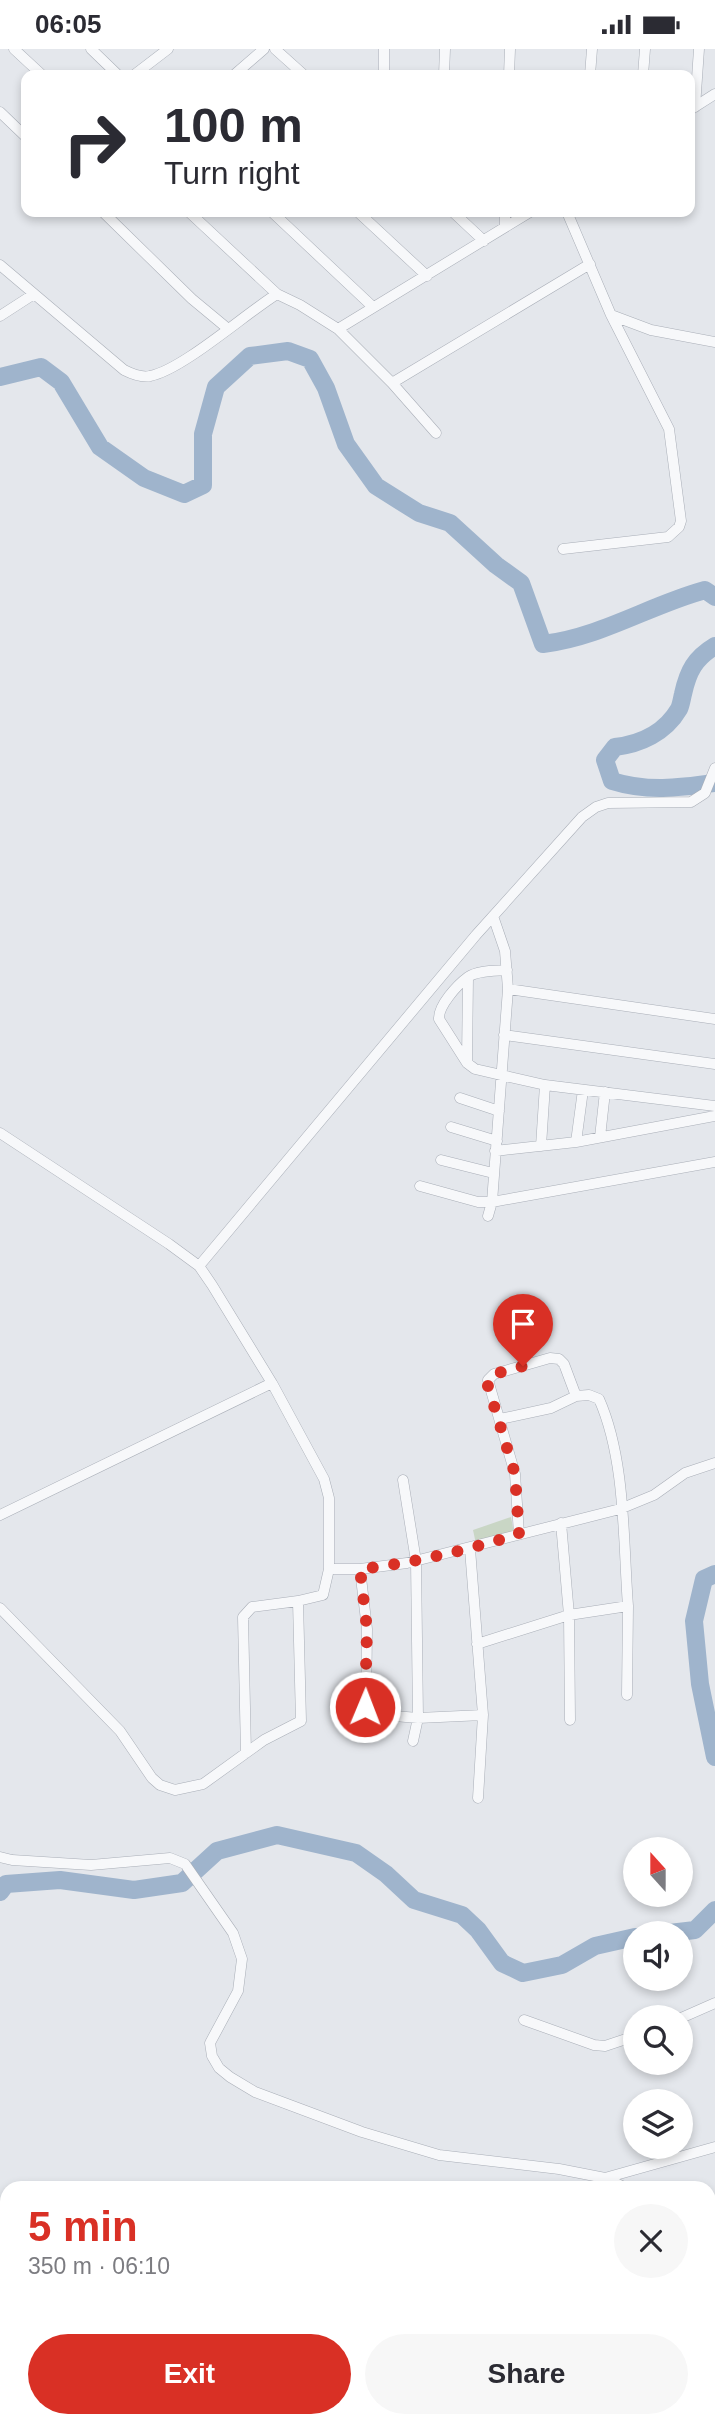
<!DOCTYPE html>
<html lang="en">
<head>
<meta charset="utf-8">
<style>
	body { margin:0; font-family:Arial,sans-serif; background:#f7f7f7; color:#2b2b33; height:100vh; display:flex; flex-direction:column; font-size:26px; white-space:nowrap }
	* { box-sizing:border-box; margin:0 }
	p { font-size:23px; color:#7c7c81 }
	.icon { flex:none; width:38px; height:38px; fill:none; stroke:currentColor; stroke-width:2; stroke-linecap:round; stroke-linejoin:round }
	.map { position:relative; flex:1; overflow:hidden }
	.details { position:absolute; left:0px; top:2132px; width:716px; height:247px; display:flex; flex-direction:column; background:#fff; border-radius:21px 21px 0 0; box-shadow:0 4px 10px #0003 }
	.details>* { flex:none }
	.guide { position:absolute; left:21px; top:21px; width:674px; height:147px; border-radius:14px; box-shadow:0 4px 10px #0003; background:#fff; color:#2b2b33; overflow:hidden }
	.needle { width:46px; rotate:339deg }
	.controls { position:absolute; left:623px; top:1788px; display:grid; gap:14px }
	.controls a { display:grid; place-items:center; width:70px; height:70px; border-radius:50%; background:#fff; box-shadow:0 4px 10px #0003; font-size:35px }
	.pin { position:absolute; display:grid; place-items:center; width:60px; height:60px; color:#fff; margin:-72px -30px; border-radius:50% 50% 50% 0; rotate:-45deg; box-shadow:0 0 7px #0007 }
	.pin .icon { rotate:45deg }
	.me { position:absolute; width:77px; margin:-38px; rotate:1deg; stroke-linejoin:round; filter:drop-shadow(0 0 5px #0008) }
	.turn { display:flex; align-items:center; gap:24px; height:147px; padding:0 28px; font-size:32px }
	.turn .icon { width:91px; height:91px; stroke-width:2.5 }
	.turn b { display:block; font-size:49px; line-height:60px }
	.round { display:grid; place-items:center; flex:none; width:74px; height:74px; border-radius:37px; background:#f7f7f7 }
	.head { display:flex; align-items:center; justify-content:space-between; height:119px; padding:0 28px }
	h1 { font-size:42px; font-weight:700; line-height:52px; color:#d93025 }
	.action { display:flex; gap:14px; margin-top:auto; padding:14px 28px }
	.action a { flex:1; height:80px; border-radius:42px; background:#d93025; color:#fff; font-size:28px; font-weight:700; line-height:80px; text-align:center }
	.action a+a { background:#f7f7f7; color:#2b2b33 }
	.status { display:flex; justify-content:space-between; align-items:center; height:49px; padding:0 35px; background:#fff; direction:ltr }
	.status svg { height:19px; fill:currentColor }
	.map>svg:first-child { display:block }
	.green { fill:#c9d6c5 }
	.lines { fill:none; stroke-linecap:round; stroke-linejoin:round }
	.river { stroke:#9fb4cc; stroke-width:18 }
	.minor-casing { stroke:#a9aeb7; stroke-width:11 }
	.minor { stroke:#f7f8fa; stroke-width:10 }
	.route { stroke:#d93025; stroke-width:12; stroke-dasharray:0 21.6 }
</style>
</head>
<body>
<div class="status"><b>06:05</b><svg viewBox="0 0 49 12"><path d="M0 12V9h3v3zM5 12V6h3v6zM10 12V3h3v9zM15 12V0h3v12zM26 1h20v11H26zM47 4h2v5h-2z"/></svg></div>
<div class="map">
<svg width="715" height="2378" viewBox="0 0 715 2378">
	<rect width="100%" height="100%" fill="#e4e7ec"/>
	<path class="green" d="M 511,1468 L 514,1484 L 476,1495 L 473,1481 Z"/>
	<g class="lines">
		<path class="river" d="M 0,328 L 41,318 L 61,333 L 100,398 L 144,429 L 184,445 L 203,436 L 203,385 L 216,338 L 250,307 L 288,302 L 310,310 L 326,339 L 346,395 L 376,437 L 419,464 L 450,474 L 496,516 L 521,534 L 543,595 C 601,588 650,556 705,541 L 715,548
			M 715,597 C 695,609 688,622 683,645 C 682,649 681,656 679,660 C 665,684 640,695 615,698 L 605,711 L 612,732 C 647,743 678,739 715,734
			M 715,1525 L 704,1530 L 694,1572 L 700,1635 L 715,1708
			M 0,1843 L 6,1835 L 60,1831 L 134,1841 L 182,1834 L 217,1802 L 277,1786 L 356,1804 L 386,1825 L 414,1851 L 462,1866 L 478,1881 L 502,1914 L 523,1924 L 562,1916 L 595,1897 L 635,1888
			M 661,1885 L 695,1881 L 715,1861"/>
		<g class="minor-casing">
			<path id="minor" d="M 14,0 L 42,26
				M 91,0 L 118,26
				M 275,0 L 304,26
				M 134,26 L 168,0
				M 234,26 L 264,0
				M 384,26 L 384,0
				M 444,26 L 445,0
				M 509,26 L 510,0
				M 590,26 L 592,0
				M 643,26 L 645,0
				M 695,58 L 699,0
				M 693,59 L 715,45
				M 0,63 L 26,88
				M 103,163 L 192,250 L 227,279
				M 189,163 L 277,245
				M 272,163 L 373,258
				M 358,163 L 427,227
				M 453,163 L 484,192
				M 567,163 L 611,266 L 651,281 L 715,293
				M 505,178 L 505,163
				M 0,216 L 124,321 C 132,325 141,329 150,327 C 182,321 245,265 277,245 L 300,256 L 338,280 L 530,163
				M 0,267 L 34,245
				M 338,280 L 392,334 L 590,215
				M 392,334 L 436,384
				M 563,500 L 668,488 L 679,478 L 681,472 L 669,380 L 611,266
				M 507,921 C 495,922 478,921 468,928 C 457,936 438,957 439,970 L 467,1014 L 475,1020 L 545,1036 L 715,1057
				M 508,940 L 715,970
				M 504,986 L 715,1015
				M 467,1013 L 468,928
				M 460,1049 L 499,1062
				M 451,1078 L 497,1092
				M 0,1084 L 169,1195 L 199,1217 L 212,1236 L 272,1334 L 324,1430 L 329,1449 L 329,1520 L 323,1546 L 298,1552 L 301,1672 L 264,1691 L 203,1735 L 175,1741 L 160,1736 L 152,1729 L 120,1682 L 0,1559
				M 600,1088 L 605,1043
				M 576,1093 L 583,1041
				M 541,1097 L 545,1036
				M 495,1102 L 576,1093 L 715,1067
				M 441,1111 L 493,1124
				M 420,1137 L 478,1153 L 492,1153 L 715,1113
				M 488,1167 L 492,1153 L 508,940 L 505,902 L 493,867
				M 199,1217 L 476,886 L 582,768 L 596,758 L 608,754 L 691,753 L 705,744 L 715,719
				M 500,1370 L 551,1359 L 576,1347
				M 403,1431 L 416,1512 L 418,1669 L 413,1692
				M 0,1466 L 272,1334
				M 561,1474 L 569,1566 L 570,1671
				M 470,1500 L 483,1666 L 478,1749
				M 329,1520 L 360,1520 L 407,1514 L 620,1460 L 654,1446 L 685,1424 L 715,1414
				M 360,1520 L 367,1580 L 366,1662 L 371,1665 L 418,1669 L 483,1666
				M 477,1595 L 569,1566 L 628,1557 C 623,1492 626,1411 599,1350 L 589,1346 L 576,1347 L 564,1315 L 559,1310 L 550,1309 L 494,1325 L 488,1331 L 515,1425 L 519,1485
				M 627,1646 L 628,1557
				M 246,1704 L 243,1568 L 252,1558 L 298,1552
				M 0,1808 L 12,1811 L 91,1816 L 170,1809 L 185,1815 L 233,1884 L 242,1910 L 238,1942 L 210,1994 L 212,2007 L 219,2019 L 230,2028 L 255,2043 L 362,2083 L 439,2106 L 559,2120 L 605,2129 L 624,2138
				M 681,1969 L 715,1954
				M 524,1971 L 594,1996 L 605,1997 L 635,1987
				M 605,2129 L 715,2098
				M 709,2174 L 715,2176"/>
		</g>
		<use href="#minor" class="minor"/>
	</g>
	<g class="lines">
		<path class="route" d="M 365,1658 L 367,1580 L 360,1520 C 415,1514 466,1501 519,1485 L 515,1425 L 487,1334 L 494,1325 L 523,1317"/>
	</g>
</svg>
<div class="controls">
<a><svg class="needle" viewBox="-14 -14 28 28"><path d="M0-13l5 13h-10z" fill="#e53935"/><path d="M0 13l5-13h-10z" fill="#7c7c81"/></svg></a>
<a><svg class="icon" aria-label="sound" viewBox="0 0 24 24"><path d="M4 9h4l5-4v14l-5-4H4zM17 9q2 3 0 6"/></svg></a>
<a><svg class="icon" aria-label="search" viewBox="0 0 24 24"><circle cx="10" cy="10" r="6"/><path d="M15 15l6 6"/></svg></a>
<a><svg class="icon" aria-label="layers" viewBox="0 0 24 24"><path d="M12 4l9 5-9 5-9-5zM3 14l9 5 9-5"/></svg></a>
</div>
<div class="pin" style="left:523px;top:1317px;background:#d93025"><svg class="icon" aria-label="arrive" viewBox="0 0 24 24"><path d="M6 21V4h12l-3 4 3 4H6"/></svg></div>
<svg class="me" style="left:365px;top:1658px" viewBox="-20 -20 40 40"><circle r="17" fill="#d93025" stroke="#fff" stroke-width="3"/><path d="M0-11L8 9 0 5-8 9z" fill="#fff"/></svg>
<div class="guide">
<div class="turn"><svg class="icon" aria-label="right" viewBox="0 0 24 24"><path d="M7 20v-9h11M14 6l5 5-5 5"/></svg><div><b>100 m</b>Turn right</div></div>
</div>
<section class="details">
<div class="head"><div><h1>5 min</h1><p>350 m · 06:10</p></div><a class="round"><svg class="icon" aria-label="close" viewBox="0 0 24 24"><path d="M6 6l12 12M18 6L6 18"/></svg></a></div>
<div class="action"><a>Exit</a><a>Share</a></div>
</section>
</div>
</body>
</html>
